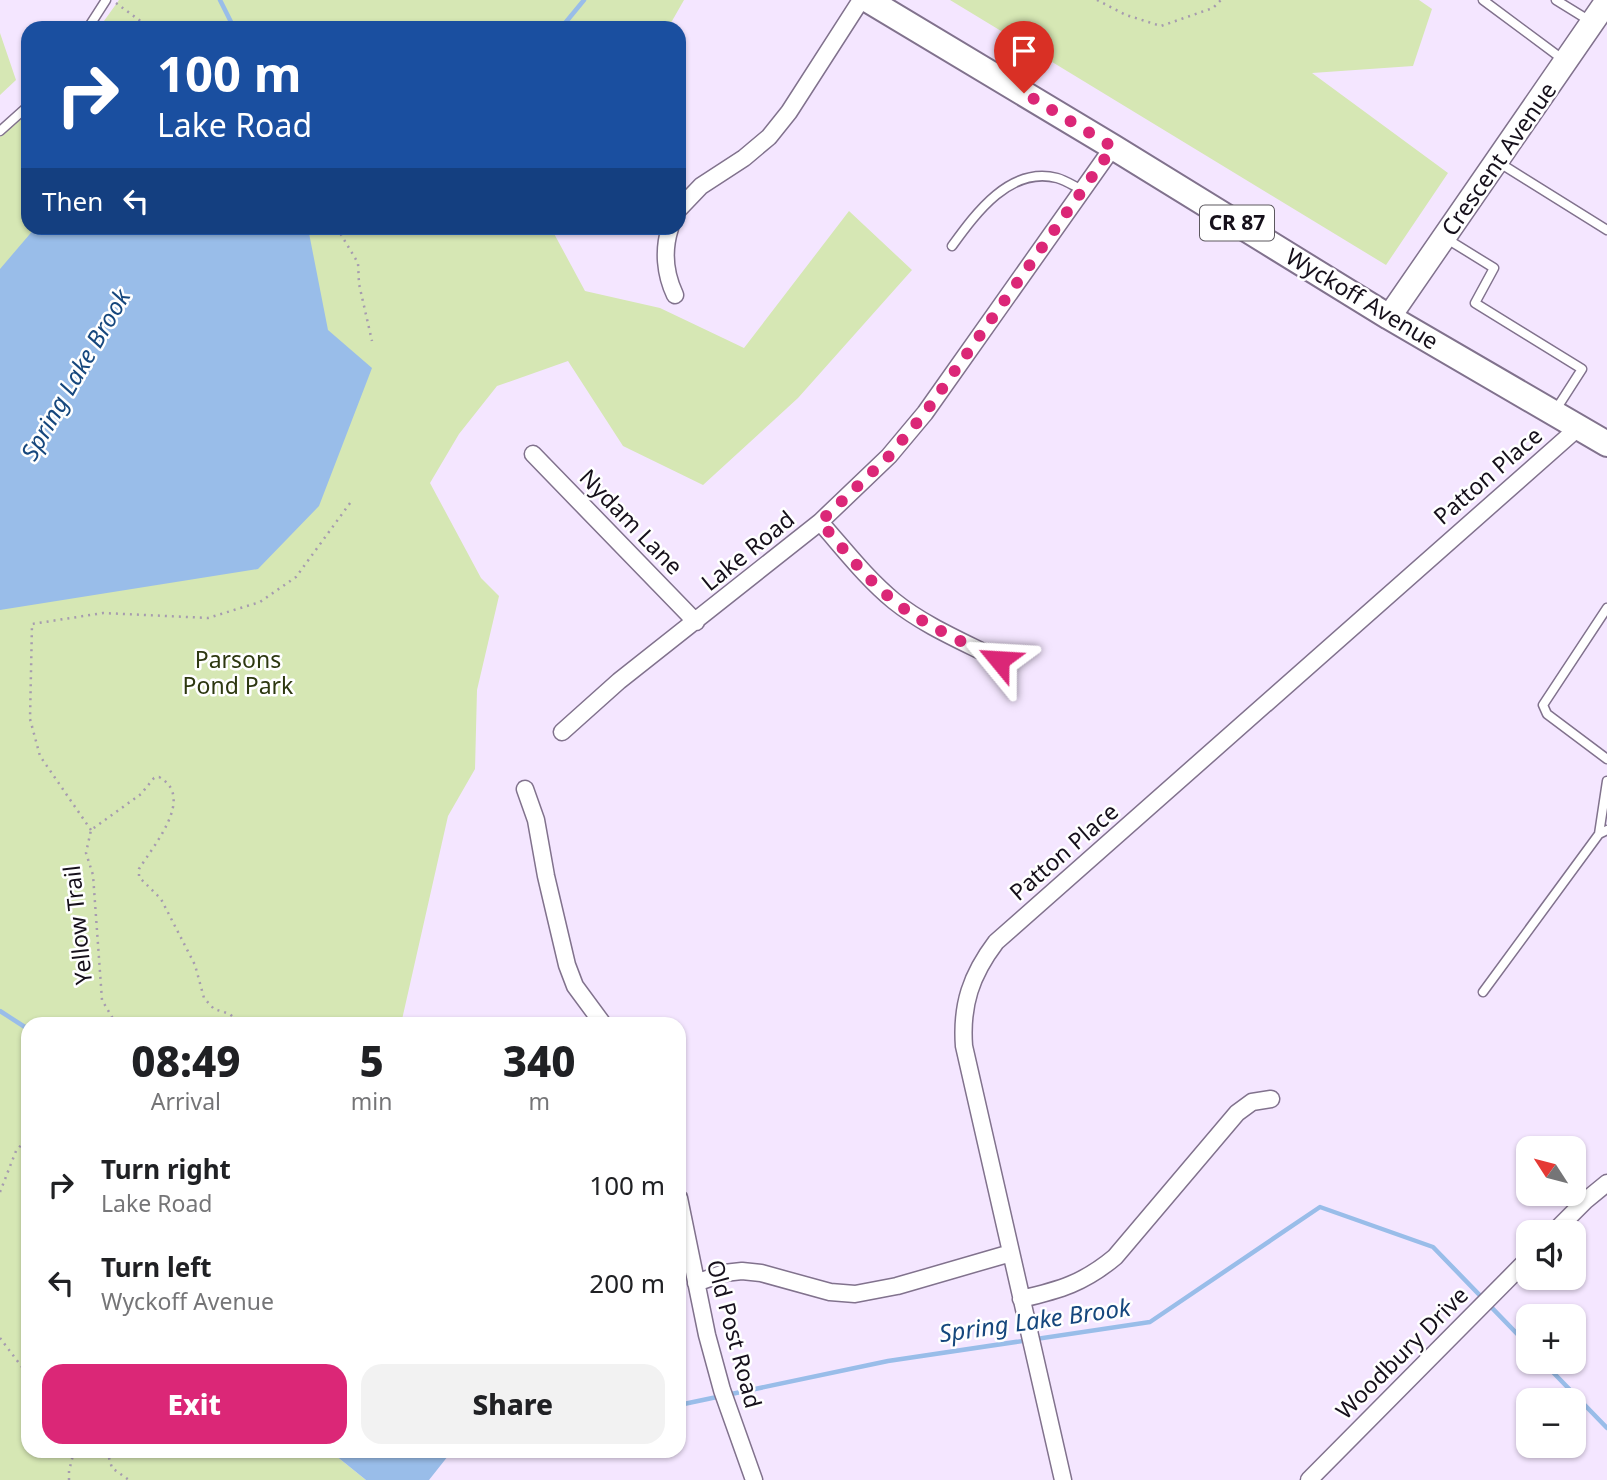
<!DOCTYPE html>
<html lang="en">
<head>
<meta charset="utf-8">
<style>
	body { margin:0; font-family:"Noto Sans",sans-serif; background:#f2f2f2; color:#202124; height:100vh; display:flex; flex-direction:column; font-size:26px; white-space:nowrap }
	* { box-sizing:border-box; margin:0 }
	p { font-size:23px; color:#757577 }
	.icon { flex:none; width:38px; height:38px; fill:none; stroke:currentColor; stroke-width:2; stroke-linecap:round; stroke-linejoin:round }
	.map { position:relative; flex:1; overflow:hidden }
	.panel { position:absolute; left:21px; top:1017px; width:665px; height:441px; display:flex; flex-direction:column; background:#fff; border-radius:21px; box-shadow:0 2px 5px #0004 }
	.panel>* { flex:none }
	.top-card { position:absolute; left:21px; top:21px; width:665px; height:214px; border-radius:21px; box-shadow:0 2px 5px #0004; background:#1a4fa0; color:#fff; overflow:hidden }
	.needle { width:46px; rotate:306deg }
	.controls { position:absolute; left:1516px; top:1136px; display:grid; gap:14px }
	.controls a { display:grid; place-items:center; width:70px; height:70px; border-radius:14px; background:#fff; box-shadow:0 2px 5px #0004; font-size:35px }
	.pin { position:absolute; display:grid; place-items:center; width:60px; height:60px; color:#fff; margin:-72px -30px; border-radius:50% 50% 50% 0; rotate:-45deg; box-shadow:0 0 7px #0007 }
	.pin .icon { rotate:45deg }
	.me { position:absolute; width:77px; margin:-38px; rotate:297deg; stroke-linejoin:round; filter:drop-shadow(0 0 5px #0008) }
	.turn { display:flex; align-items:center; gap:24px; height:147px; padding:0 21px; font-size:32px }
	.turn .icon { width:91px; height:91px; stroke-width:2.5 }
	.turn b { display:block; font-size:49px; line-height:60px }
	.then { display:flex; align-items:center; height:66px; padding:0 21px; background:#0003; gap:14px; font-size:26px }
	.eta { display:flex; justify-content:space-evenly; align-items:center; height:119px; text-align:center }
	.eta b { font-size:42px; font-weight:800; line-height:49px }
	.action { display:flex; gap:14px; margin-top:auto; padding:14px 21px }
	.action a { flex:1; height:80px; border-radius:21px; background:#db2777; color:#fff; font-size:28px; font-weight:800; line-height:80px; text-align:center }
	.action a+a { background:#f2f2f2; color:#202124 }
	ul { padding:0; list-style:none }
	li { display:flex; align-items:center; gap:21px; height:98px; padding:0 21px }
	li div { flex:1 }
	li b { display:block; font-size:26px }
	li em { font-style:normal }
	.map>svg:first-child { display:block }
	.green { fill:#d6e7b4 }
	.water { fill:#99bde9 }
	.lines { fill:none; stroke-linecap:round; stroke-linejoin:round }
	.stream { stroke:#99bde9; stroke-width:4.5 }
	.lane-casing { stroke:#81728d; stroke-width:11 }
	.street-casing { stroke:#81728d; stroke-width:19 }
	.secondary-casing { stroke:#81728d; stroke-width:26 }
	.primary-casing { stroke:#81728d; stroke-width:28 }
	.path { stroke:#a69baf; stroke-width:2.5; stroke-dasharray:2 5; stroke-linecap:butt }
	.lane { stroke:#fff; stroke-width:8 }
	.street { stroke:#fff; stroke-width:16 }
	.secondary { stroke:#fff; stroke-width:23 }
	.primary { stroke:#fff; stroke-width:24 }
	.route { stroke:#db2777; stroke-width:12; stroke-dasharray:0 21.6 }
	.labels { text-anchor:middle; stroke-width:5; stroke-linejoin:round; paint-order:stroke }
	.shield { fill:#fff; stroke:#5c585f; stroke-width:2 }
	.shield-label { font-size:21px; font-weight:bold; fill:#16101b }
	.street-label { font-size:23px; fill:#16101b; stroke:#fff }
	.park-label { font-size:23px; fill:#2d3810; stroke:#fff }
	.water-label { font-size:24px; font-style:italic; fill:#16477d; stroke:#fff }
</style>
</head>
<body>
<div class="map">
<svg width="1607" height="1480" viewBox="0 0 1607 1480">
	<rect width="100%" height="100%" fill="#f4e6ff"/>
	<path class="green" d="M 119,0 L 684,0 L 668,28 L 99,28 Z
		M 950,0 L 1419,0 L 1432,9 L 1413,66 L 1312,73 L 1448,173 L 1386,265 Z
		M 0,33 L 16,80 L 0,95 Z
		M 28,113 L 28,228 L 551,228 L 585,291 L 660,308 L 744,348 L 849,211 L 912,270 L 798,398 L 703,485 L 623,446 L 568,361 L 497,386 L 459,434 L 430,483 L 481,578 L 499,596 L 477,690 L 475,769 L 448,816 L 401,1024 L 28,1024 L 28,1451 L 330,1451 L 366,1480 L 0,1480 L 0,137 Z"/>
	<path class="water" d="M 35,228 L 308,228 L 328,330 L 372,368 L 319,506 L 258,569 L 0,610 L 0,269 Z
		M 330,1451 L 452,1451 L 429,1480 L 366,1480 Z"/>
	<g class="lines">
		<path class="stream" d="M 220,0 L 234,28
			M 561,28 L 584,0
			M 0,1011 L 28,1029
			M 1543,1362 L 1607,1428
			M 679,1405 L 888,1361 L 1150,1322 L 1320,1207 L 1433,1247 L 1528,1345"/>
		<g class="lane-casing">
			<path id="lane" d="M 1483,0 L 1565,61
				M 1556,0 L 1590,21
				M 88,28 L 106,0
				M 0,131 L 28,106
				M 1498,162 L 1607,230
				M 1447,239 L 1494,268 L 1475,303 L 1582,369 L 1555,411
				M 952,246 C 976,213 1010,166 1057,178 C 1065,180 1074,186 1082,190
				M 1607,608 L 1543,705 L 1547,714 L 1607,759
				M 1599,834 L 1607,781
				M 1483,992 L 1599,834 L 1607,830"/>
		</g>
		<g class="street-casing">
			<path id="street" d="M 679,209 L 701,186 L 744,158 L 769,137 L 789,112 L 861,0
				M 670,228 C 663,250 665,274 675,295
				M 533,454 L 696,622
				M 820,522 C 844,549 866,578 894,601 C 925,626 964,642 999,660
				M 562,732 L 619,681 L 820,522 L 889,456 L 925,413 L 1113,147
				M 525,789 L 536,820 L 546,876 L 567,965 L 575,986 L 603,1024
				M 679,1198 L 707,1335 L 722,1390 L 754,1480
				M 1554,1232 L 1585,1201 L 1607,1183
				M 696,1283 L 724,1273 L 742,1271 L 761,1273 L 830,1292 L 855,1294 L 897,1286 L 1011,1253
				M 1021,1299 C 1060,1290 1084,1283 1115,1257 L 1237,1113 L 1252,1102 L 1271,1099
				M 1063,1480 L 964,1046 C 961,1005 971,975 996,942 L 1579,427
				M 1309,1480 L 1528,1259"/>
		</g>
		<g class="secondary-casing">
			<path id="secondary" d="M 1389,317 L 1607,1"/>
		</g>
		<g class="primary-casing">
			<path id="primary" d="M 868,0 L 1113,147 L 1389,317 L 1607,444"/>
		</g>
		<path class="path" d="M 1097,0 L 1126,15 L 1161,26 L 1213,8 L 1221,0
			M 116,3 L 150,28
			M 337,228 L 358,263 L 359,284 L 372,341
			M 91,830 L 40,756 L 30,719 L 32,624 L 103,613 L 208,618 L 260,602 L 296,577 L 353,499
			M 116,1024 L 102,1000 L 93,875 L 86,853 L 91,830 L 141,794 L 154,778 L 159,777 C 196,797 153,846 139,869 L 139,877 L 161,899 L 195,965 L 204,998 L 214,1009 L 230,1014 L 240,1024
			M 0,1192 L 16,1151 L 28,1137
			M 0,1338 L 28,1375
			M 107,1451 L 112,1468 L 129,1480
			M 69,1480 L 69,1471 L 74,1451"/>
		<use href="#lane" class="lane"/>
		<use href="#street" class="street"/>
		<use href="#secondary" class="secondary"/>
		<use href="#primary" class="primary"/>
	</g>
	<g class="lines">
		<path class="route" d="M 999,660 C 964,642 925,626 894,601 C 866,579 844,549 820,522 L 889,456 L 925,413 L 1113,147 L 1024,93"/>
	</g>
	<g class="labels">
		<rect class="shield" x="1200" y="205.5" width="74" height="35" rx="5"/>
		<g class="shield-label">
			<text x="1237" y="230">CR 87</text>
		</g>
		<g class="street-label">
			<text transform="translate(1499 159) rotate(-55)" y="8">Crescent Avenue</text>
			<text transform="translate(1362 299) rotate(31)" y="8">Wyckoff Avenue</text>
			<text transform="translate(1488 476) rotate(-41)" y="8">Patton Place</text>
			<text transform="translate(631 522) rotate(46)" y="8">Nydam Lane</text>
			<text transform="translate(748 551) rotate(-39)" y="8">Lake Road</text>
			<text transform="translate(1064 852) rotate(-41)" y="8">Patton Place</text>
			<text transform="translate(78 925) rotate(-96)" y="8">Yellow Trail</text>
			<text transform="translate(734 1334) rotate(75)" y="8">Old Post Road</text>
			<text transform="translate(1402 1353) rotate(-45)" y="8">Woodbury Drive</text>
		</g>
		<g class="park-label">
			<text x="238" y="668">Parsons<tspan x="238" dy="26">Pond Park</tspan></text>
		</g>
		<g class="water-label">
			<text transform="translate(76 375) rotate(-60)" y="8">Spring Lake Brook</text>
			<text transform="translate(1035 1321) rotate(-8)" y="8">Spring Lake Brook</text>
		</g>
	</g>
</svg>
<div class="controls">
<a><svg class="needle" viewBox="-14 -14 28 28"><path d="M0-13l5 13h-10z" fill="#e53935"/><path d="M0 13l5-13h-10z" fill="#757577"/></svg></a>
<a><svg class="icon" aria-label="sound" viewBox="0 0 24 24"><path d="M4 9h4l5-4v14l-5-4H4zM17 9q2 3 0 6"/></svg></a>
<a>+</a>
<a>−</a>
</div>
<div class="pin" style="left:1024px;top:93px;background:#d93025"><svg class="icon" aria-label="arrive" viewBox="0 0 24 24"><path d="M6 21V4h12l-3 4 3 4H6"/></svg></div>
<svg class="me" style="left:999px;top:660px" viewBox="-20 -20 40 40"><path d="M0-17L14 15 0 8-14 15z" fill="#db2777" stroke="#fff" stroke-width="4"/></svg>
<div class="top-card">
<div class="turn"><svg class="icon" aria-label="right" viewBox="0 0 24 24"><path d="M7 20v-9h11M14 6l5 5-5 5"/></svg><div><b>100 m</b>Lake Road</div></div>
<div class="then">Then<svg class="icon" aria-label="left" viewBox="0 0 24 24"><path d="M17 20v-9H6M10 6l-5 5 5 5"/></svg></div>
</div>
<section class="panel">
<div class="eta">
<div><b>08:49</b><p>Arrival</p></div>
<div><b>5</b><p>min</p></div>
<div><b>340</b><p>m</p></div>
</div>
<ul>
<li><svg class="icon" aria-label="right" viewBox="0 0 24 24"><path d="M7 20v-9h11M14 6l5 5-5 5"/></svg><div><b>Turn right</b><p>Lake Road</p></div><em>100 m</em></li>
<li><svg class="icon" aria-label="left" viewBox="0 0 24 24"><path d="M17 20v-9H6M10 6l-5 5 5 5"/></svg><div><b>Turn left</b><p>Wyckoff Avenue</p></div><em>200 m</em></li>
</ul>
<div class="action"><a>Exit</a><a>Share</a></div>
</section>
</div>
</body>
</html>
